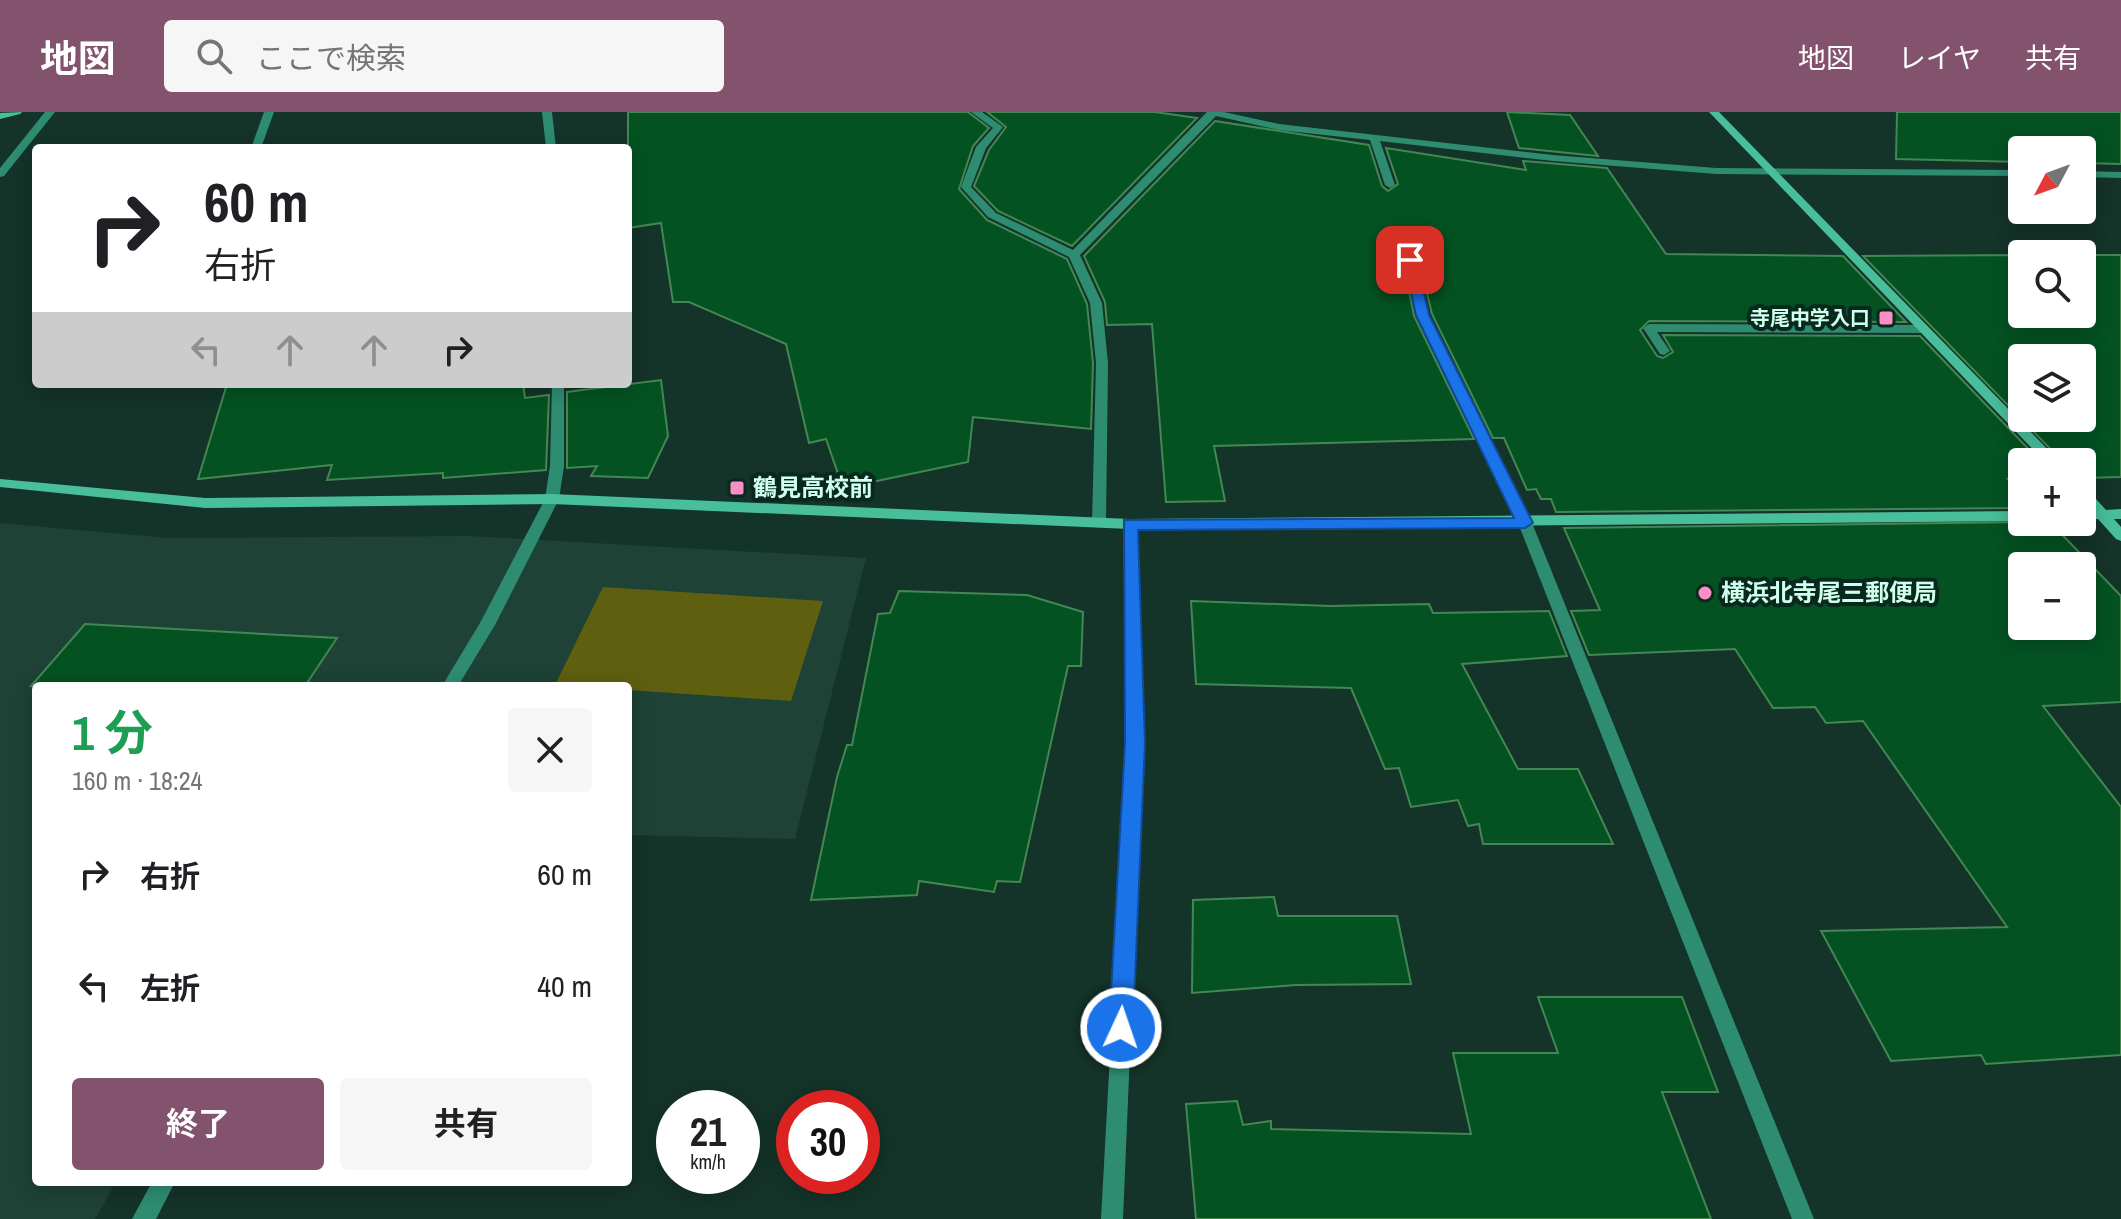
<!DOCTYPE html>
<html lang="ja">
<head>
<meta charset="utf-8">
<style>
	body { margin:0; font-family:"Archivo Narrow","Noto Sans JP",sans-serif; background:#f6f6f6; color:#202124; height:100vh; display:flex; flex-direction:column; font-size:30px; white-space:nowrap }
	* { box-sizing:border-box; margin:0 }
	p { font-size:26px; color:#757577 }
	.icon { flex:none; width:44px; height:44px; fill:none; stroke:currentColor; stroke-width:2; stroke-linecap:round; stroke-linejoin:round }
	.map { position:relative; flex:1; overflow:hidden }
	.details { position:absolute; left:32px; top:570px; width:600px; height:504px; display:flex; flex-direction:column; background:#fff; border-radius:8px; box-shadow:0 4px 20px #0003 }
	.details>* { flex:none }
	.banner { position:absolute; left:32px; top:32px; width:600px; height:244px; border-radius:8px; box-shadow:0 4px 20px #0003; background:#fff; color:#202124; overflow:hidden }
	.needle { width:52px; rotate:229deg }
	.controls { position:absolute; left:2008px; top:24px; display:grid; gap:16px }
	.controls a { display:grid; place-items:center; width:88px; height:88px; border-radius:8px; background:#fff; box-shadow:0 4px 20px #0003; font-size:40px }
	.speed { position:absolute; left:656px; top:978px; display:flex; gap:16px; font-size:40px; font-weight:700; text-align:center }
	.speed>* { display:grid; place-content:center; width:104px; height:104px; border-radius:50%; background:#fff; box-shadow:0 4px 20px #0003; line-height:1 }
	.speed small { font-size:20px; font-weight:400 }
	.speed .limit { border:12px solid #d22; background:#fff; color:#111 }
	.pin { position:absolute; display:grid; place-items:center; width:68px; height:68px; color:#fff; margin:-34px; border-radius:16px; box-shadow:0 4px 12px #0006 }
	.me { position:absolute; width:88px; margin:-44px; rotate:3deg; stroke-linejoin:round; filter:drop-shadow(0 0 6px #0008) }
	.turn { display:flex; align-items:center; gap:28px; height:168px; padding:0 40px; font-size:36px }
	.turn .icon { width:104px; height:104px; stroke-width:2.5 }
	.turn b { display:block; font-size:56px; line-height:68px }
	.lanes { display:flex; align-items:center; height:76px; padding:0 40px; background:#0003; justify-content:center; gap:40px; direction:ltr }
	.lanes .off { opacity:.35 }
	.round { display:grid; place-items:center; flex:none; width:84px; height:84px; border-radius:8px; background:#f6f6f6 }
	.headline { display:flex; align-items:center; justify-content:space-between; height:136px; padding:0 40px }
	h1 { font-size:48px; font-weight:700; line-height:60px; color:#1e9e55 }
	.button { display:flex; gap:16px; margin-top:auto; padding:16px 40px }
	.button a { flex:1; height:92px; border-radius:8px; background:#83526c; color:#fff; font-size:32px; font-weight:700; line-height:92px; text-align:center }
	.button a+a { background:#f6f6f6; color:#202124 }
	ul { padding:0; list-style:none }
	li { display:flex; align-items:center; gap:24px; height:112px; padding:0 40px }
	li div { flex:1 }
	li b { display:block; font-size:30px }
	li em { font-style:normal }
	header { display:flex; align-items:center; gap:48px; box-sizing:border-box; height:112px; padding:0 40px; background:#83526c; color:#fff }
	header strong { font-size:38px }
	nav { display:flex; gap:44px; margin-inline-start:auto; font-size:28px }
	.search { width:560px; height:72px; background:#f6f6f6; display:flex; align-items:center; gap:20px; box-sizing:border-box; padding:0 28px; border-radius:8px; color:#757577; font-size:30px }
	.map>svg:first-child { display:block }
	.built { fill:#1e4236 }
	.water { fill:#5f5f10 }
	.building { fill:#045222; stroke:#448753; stroke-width:2; fill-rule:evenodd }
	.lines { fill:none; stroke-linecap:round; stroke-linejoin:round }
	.lane { fill:#2e8d71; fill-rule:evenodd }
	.street { fill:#2e8d71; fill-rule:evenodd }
	.secondary { fill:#48bf9a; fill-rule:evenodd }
	.route { fill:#1a73e8; stroke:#114b97; stroke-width:2 }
	.poi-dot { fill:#fb8fc5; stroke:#09291f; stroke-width:3 }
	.labels { text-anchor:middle; stroke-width:8; stroke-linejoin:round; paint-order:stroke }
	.far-poi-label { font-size:20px; font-weight:bold; fill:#d1ffed; stroke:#09291f; text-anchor:end }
	.poi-label { font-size:24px; font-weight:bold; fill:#d1ffed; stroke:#09291f; text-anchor:start }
</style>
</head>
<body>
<header>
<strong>地図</strong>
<div class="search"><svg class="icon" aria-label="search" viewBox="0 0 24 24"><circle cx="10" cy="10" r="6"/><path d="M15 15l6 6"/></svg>ここで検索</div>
<nav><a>地図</a><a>レイヤ</a><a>共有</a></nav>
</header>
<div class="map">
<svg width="2121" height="1107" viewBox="0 0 2121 1107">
	<rect width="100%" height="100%" fill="#143329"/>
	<path class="built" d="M 0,411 L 168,426 L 467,424 L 866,446 L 795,727 L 628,723 L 628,574 L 36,574 L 36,1070 L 116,1070 L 95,1107 L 0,1107 Z"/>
	<path class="water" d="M 603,475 L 823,489 L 791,589 L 628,578 L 628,574 L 555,573 Z"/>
	<path class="building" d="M 628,0 L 968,0 L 989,16 L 973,34 L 959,77 L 987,108 L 1067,147 L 1087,192 L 1093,251 L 1091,317 L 973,305 L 968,350 L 843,376 L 826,327 L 809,331 L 786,232 L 689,190 L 673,190 L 661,111 L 628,116 Z
		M 987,0 L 1155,0 L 1197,6 L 1072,134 L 998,99 L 974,74 L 989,38 L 1006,15 Z
		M 1507,0 L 1570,3 L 1598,44 L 1519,36 Z
		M 1897,0 L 2121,0 L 2121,52 L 2082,51 L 2082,38 L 2022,38 L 2022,50 L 1896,47 Z
		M 1215,9 L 1369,33 L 1382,74 L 1388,79 L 1398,72 L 1386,36 L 1526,58 L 1523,49 L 1607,56 L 1666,142 L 1843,144 L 1906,210 L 1649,209 L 1640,218 L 1657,244 L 1663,246 L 1673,240 L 1663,223 L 1920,224 L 2041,350 L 2022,350 L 2022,367 L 2008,367 L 2022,381 L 2022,396 L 1556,400 L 1551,387 L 1541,387 L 1536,377 L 1527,378 L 1504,326 L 1493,326 L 1432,202 L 1412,119 L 1401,115 L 1397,119 L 1414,204 L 1474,327 L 1214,334 L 1225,389 L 1166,390 L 1152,212 L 1107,213 L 1105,190 L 1084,144 Z
		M 2022,143 L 2022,202 L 2082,202 L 2082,143 L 2121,143 L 2121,365 L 2082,366 L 2082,350 L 2063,350 L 1863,144 ZM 2022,246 L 2082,246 L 2082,306 L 2022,306 Z
		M 661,268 L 668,324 L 648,366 L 591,364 L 597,354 L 567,356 L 567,280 Z
		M 227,272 L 523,272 L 525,286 L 549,283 L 546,358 L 443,366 L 443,361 L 327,368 L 332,353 L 198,367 Z
		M 2025,410 L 2050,410 L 2121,484 L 2121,590 L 2043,594 L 2121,695 L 2121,943 L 1986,952 L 1981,943 L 1891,949 L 1821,819 L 2007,815 L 1863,609 L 1826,611 L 1815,595 L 1773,596 L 1735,537 L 1589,543 L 1571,499 L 1600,498 L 1564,416 ZM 2022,454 L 2082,454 L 2082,514 L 2022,514 Z
		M 899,479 L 1027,483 L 1083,500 L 1081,554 L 1068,554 L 1020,770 L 997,769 L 994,780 L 919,769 L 917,783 L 811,788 L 837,665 L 847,633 L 852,633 L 878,502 L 890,501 Z
		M 1191,489 L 1330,494 L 1429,492 L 1433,501 L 1549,499 L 1567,544 L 1462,552 L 1518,657 L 1578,657 L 1613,732 L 1483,732 L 1479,712 L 1468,714 L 1458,688 L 1411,695 L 1399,656 L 1385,657 L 1351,576 L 1196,572 Z
		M 85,512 L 337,526 L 305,574 L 31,574 Z
		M 1274,785 L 1278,804 L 1397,804 L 1411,872 L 1296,873 L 1192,881 L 1193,788 Z
		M 1538,885 L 1682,885 L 1718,980 L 1662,980 L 1711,1107 L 1196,1107 L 1186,992 L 1237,989 L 1243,1013 L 1271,1009 L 1271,1017 L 1471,1022 L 1453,941 L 1558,941 Z"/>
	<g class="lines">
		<path class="lane" d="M 264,0 L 274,0 L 261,36 L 251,36 Z"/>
		<path class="street" d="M 45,0 L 55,0 L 4,64 L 0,65 L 0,56 Z
			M 542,0 L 552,0 L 556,36 L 546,36 Z
			M 971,0 L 982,0 L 1003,15 L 986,36 L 971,75 L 996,101 L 1073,138 L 1207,0 L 1224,0 L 1279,12 L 1553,43 L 1716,56 L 2022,58 L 2022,64 L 1716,62 L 1553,49 L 1380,29 L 1395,73 L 1390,76 L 1385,73 L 1370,28 L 1279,18 L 1216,4 L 1080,143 L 1102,191 L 1108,251 L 1106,411 L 1099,416 L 1092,411 L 1096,251 L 1090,191 L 1069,145 L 988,105 L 961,75 L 976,35 L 993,16 Z
			M 2082,59 L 2121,60 L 2121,66 L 2082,65 Z
			M 1400,118 L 1409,120 L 1429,203 L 1532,411 L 1814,1107 L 1792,1107 L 1518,411 L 1417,203 Z
			M 1649,212 L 1924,213 L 1930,217 L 1924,221 L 1657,220 L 1670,239 L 1664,243 L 1660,242 L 1643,216 Z
			M 552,272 L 564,272 L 564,354 L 559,387 L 495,513 L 458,574 L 442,574 L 480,511 L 545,387 L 550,354 Z
			M 1130,407 L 1137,412 L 1143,631 L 1123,1107 L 1101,1107 L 1127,631 L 1123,412 Z
			M 152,1070 L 175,1070 L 156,1107 L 132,1107 Z"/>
		<path class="secondary" d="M 22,0 L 20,2 L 0,7 L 0,1 Z
			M 1709,0 L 1719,0 L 2060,350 L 2045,350 Z
			M 0,367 L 205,386 L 552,382 L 1130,407 L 2022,399 L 2022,409 L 1130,417 L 552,392 L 205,396 L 0,375 Z
			M 2082,376 L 2087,377 L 2106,398 L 2121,397 L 2121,407 L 2114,407 L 2121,415 L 2121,429 L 2116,427 L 2098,407 L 2082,408 L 2082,398 L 2090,398 L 2082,389 Z"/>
	</g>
	<path class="route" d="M 1410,144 L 1416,148 L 1429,203 L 1533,411 L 1525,416 L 1138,418 L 1145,631 L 1133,916 L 1129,924 L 1121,927 L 1113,924 L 1109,916 L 1125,631 L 1124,408 L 1514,406 L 1416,203 L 1404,148 Z"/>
	<g class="poi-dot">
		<rect x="1878" y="198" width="16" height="16" rx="4"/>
		<rect x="729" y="368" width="16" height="16" rx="4"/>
		<circle cx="1705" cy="481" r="8"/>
	</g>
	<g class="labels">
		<g class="far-poi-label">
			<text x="1870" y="213">寺尾中学入口</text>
		</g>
		<g class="poi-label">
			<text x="753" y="384">鶴見高校前</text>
			<text x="1721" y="489">横浜北寺尾三郵便局</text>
		</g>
	</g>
</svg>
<div class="controls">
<a><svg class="needle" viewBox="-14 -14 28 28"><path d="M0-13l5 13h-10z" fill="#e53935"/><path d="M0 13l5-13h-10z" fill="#757577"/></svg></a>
<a><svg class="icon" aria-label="search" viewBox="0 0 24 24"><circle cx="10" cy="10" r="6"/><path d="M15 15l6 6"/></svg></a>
<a><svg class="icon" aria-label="layers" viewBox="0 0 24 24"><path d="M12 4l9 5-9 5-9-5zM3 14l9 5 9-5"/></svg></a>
<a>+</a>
<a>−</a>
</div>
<div class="speed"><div>21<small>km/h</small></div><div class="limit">30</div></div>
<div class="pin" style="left:1410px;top:148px;background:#d93025"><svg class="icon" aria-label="arrive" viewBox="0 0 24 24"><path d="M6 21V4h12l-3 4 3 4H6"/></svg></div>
<svg class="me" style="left:1121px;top:916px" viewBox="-20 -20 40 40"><circle r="17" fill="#1a73e8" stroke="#fff" stroke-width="3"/><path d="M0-11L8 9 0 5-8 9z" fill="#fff"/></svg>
<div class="banner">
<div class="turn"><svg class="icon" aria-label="right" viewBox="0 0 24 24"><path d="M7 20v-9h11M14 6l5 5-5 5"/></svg><div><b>60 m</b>右折</div></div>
<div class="lanes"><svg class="icon off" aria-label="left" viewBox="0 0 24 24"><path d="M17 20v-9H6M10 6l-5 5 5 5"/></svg><svg class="icon off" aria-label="ahead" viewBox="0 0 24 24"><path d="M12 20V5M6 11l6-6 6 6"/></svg><svg class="icon off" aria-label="ahead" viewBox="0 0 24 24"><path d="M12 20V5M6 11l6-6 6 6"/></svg><svg class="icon" aria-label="right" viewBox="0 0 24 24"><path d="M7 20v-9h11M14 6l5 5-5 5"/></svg></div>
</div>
<section class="details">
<div class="headline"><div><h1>1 分</h1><p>160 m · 18:24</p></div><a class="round"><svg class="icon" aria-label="close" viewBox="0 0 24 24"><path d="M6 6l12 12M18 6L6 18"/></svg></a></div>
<ul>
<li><svg class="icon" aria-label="right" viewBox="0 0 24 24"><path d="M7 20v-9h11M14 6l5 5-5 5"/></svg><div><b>右折</b></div><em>60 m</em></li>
<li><svg class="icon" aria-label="left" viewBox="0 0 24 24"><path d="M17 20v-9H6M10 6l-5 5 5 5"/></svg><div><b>左折</b></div><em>40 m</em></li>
</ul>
<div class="button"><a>終了</a><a>共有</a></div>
</section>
</div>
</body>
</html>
